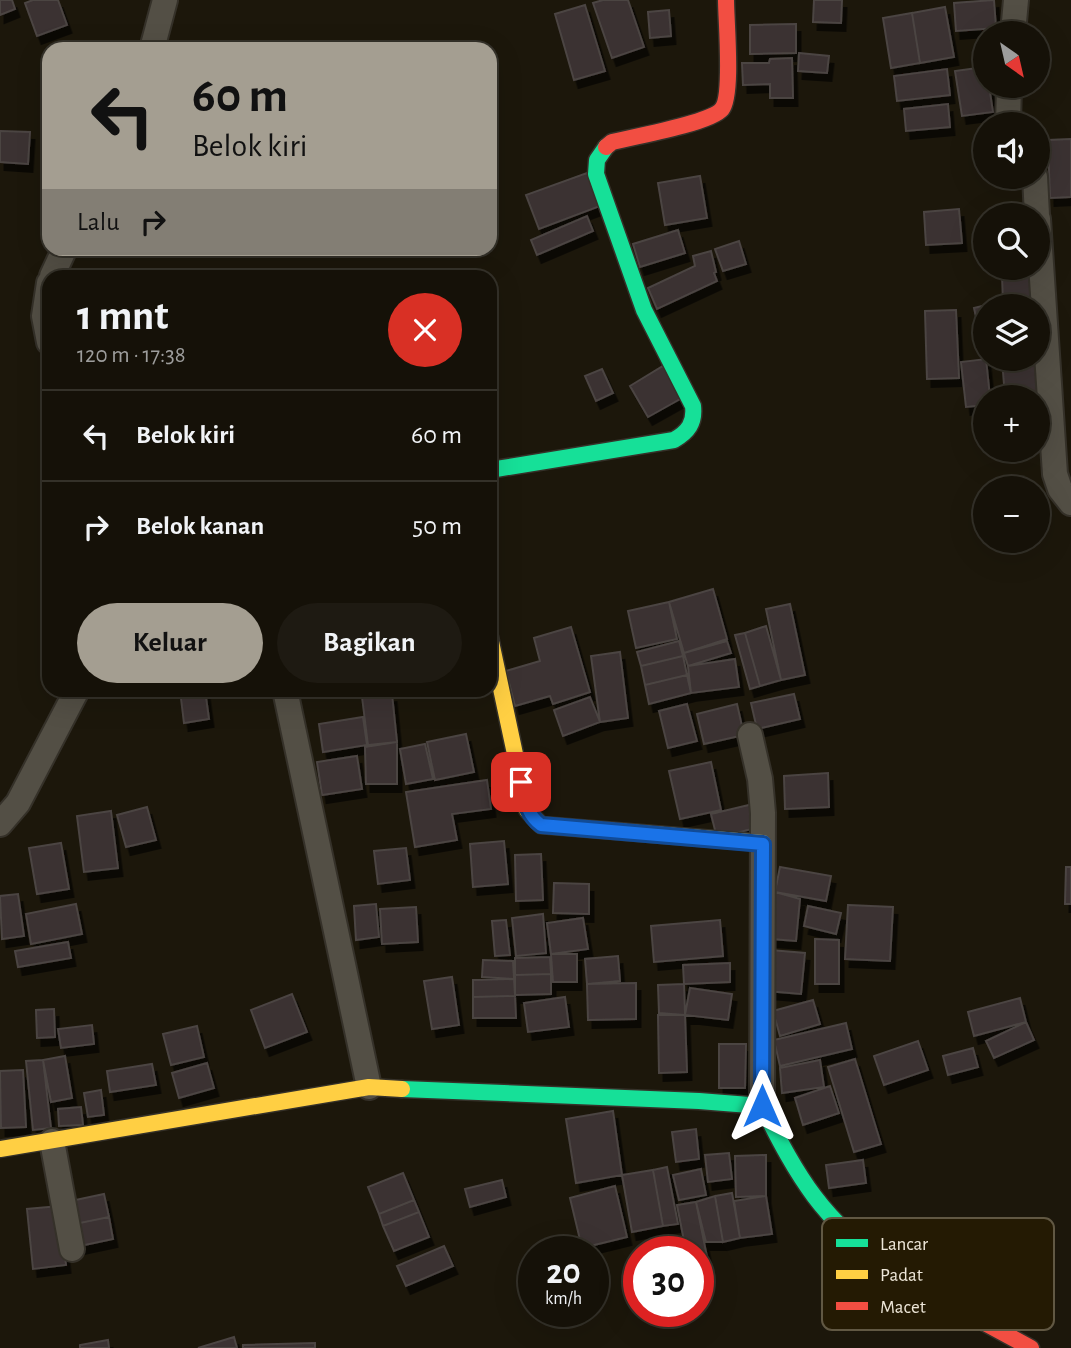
<!DOCTYPE html>
<html lang="id">
<head>
<meta charset="utf-8">
<style>
	body { margin:0; font-family:"Alegreya Sans",sans-serif; background:#1e1a12; color:#f1f3f6; height:100vh; display:flex; flex-direction:column; font-size:26px; white-space:nowrap }
	* { box-sizing:border-box; margin:0 }
	p { font-size:23px; color:#9d9d9c }
	.icon { flex:none; width:38px; height:38px; fill:none; stroke:currentColor; stroke-width:2; stroke-linecap:round; stroke-linejoin:round }
	.map { position:relative; flex:1; overflow:hidden }
	.side { position:absolute; left:42px; top:270px; width:455px; height:427px; display:flex; flex-direction:column; background:#151108; border-radius:21px; box-shadow:0 7px 28px #0002,0 0 0 2px #343129 }
	.side>* { flex:none }
	.guide { position:absolute; left:42px; top:42px; width:455px; height:214px; border-radius:21px; box-shadow:0 7px 28px #0002,0 0 0 2px #343129; background:#a49e91; color:#111; overflow:hidden }
	.needle { width:46px; rotate:146deg }
	.fabs { position:absolute; left:973px; top:21px; display:grid; gap:14px }
	.fabs a { display:grid; place-items:center; width:77px; height:77px; border-radius:50%; background:#151108; box-shadow:0 7px 28px #0002,0 0 0 2px #343129; font-size:35px }
	.speed { position:absolute; left:518px; top:1236px; display:flex; gap:14px; font-size:35px; font-weight:700; text-align:center }
	.speed>* { display:grid; place-content:center; width:91px; height:91px; border-radius:50%; background:#151108; box-shadow:0 7px 28px #0002,0 0 0 2px #343129; line-height:1 }
	.speed small { font-size:18px; font-weight:400 }
	.speed .limit { border:10px solid #d22; background:#fff; color:#111 }
	.pin { position:absolute; display:grid; place-items:center; width:60px; height:60px; color:#fff; margin:-30px; border-radius:14px; box-shadow:0 4px 10px #0006 }
	.me { position:absolute; width:77px; margin:-38px; rotate:0deg; stroke-linejoin:round; filter:drop-shadow(0 0 5px #0008) }
	.turn { display:flex; align-items:center; gap:24px; height:147px; padding:0 35px; font-size:32px }
	.turn .icon { width:91px; height:91px; stroke-width:2.5 }
	.turn b { display:block; font-size:49px; line-height:60px }
	.then { display:flex; align-items:center; height:66px; padding:0 35px; background:#0003; gap:14px; font-size:26px }
	.round { display:grid; place-items:center; flex:none; width:74px; height:74px; border-radius:37px; background:#1e1a12 }
	.headline { display:flex; align-items:center; justify-content:space-between; height:119px; padding:0 35px }
	h1 { font-size:42px; font-weight:700; line-height:52px }
	.action { display:flex; gap:14px; margin-top:auto; padding:14px 35px }
	.action a { flex:1; height:80px; border-radius:42px; background:#a49e91; color:#111; font-size:28px; font-weight:700; line-height:80px; text-align:center }
	.action a+a { background:#1e1a12; color:#f1f3f6 }
	ul { padding:0; list-style:none }
	li { display:flex; align-items:center; gap:21px; height:91px; padding:0 35px; border-top:2px solid #343129 }
	li div { flex:1 }
	li b { display:block; font-size:26px }
	li em { font-style:normal }
	.map>svg:first-child { display:block }
	.building { fill:#3a3131; stroke:#4b4443; stroke-width:2; filter:url(#shadow) }
	.lines { fill:none; stroke-linecap:round; stroke-linejoin:round }
	.street-casing { stroke:#353129; stroke-width:28 }
	.fast-casing { stroke:#353129; stroke-width:19 }
	.slow-casing { stroke:#353129; stroke-width:19 }
	.jam-casing { stroke:#353129; stroke-width:19 }
	.street { stroke:#534f45; stroke-width:24 }
	.fast { stroke:#16e098; stroke-width:16 }
	.slow { stroke:#ffcf43; stroke-width:16 }
	.jam { stroke:#f24e42; stroke-width:16 }
	.route-casing { stroke:#114b97; stroke-width:18 }
	.route { stroke:#1a73e8; stroke-width:12 }
	.key { fill:#241a03; stroke:#615843; stroke-width:2 }
	.key-label { font-size:19px; fill:#eee7d9 }
</style>
</head>
<body>
<div class="map">
<svg width="1071" height="1348" viewBox="0 0 1071 1348">
	<defs>
		<filter id="shadow"><feDropShadow dx="4.5" dy="8" stdDeviation="0" flood-color="#0009"/></filter>
	</defs>
	<rect width="100%" height="100%" fill="#1c170b"/>
	<path class="building" d="M 0,0 L 12,0 L 15,9 L 0,15 Z
		M 33,0 L 58,0 L 67,25 L 37,36 L 25,3 Z
		M 603,0 L 628,0 L 644,47 L 612,58 L 593,3 Z
		M 814,0 L 842,0 L 841,23 L 813,22 Z
		M 994,0 L 996,28 L 956,31 L 954,3 Z
		M 585,5 L 605,71 L 574,80 L 555,14 Z
		M 945,7 L 954,57 L 920,63 L 912,13 Z
		M 669,10 L 671,36 L 650,38 L 648,12 Z
		M 912,13 L 920,63 L 891,68 L 883,18 Z
		M 796,24 L 796,53 L 750,54 L 750,25 Z
		M 799,53 L 829,56 L 827,73 L 798,71 Z
		M 792,58 L 793,98 L 770,98 L 770,84 L 743,85 L 742,63 L 769,63 L 770,59 Z
		M 985,67 L 985,86 L 989,86 L 993,112 L 962,116 L 955,71 Z
		M 947,69 L 950,95 L 897,101 L 894,76 Z
		M 948,104 L 950,127 L 906,131 L 904,109 Z
		M 0,131 L 30,132 L 28,164 L 0,162 Z
		M 1071,139 L 1071,197 L 1050,198 L 1048,140 Z
		M 587,173 L 600,206 L 539,229 L 526,195 Z
		M 700,176 L 707,218 L 665,225 L 658,183 Z
		M 959,209 L 962,243 L 926,245 L 924,212 Z
		M 587,216 L 593,231 L 537,255 L 531,240 Z
		M 678,230 L 685,253 L 640,267 L 633,244 Z
		M 739,241 L 746,264 L 723,271 L 715,249 Z
		M 711,251 L 716,272 L 714,273 L 717,281 L 657,309 L 648,288 L 695,266 L 693,256 Z
		M 1033,275 L 1035,306 L 985,306 L 985,324 L 978,326 L 974,308 L 1003,301 L 1002,276 Z
		M 956,310 L 959,378 L 927,379 L 925,311 Z
		M 986,359 L 990,397 L 985,397 L 985,405 L 966,407 L 961,362 Z
		M 1002,359 L 1035,359 L 1039,404 L 1038,397 L 1005,397 Z
		M 663,366 L 682,398 L 648,417 L 630,386 Z
		M 602,369 L 613,393 L 596,401 L 585,376 Z
		M 713,589 L 727,639 L 684,653 L 669,602 Z
		M 669,602 L 677,639 L 636,648 L 628,611 Z
		M 790,604 L 805,675 L 781,680 L 766,609 Z
		M 766,626 L 781,680 L 760,686 L 745,633 Z
		M 571,627 L 590,692 L 553,704 L 550,696 L 515,706 L 506,671 L 540,661 L 534,638 Z
		M 745,633 L 760,686 L 750,689 L 735,635 Z
		M 679,641 L 683,656 L 641,666 L 637,652 Z
		M 727,641 L 731,653 L 688,666 L 684,653 Z
		M 620,652 L 628,718 L 600,722 L 591,656 Z
		M 683,656 L 687,675 L 645,685 L 641,666 Z
		M 735,659 L 739,687 L 691,693 L 688,666 Z
		M 687,675 L 691,693 L 649,704 L 645,685 Z
		M 180,690 L 205,690 L 209,719 L 184,723 Z
		M 392,694 L 397,742 L 368,745 L 362,697 Z
		M 794,694 L 800,719 L 757,729 L 751,703 Z
		M 590,697 L 600,722 L 563,736 L 554,710 Z
		M 687,704 L 697,741 L 668,748 L 659,711 Z
		M 737,704 L 744,735 L 704,744 L 697,714 Z
		M 363,717 L 367,745 L 323,752 L 319,724 Z
		M 466,734 L 474,772 L 435,780 L 427,742 Z
		M 397,742 L 397,784 L 366,784 L 365,747 Z
		M 425,744 L 433,779 L 406,784 L 400,749 Z
		M 357,756 L 362,789 L 322,795 L 317,762 Z
		M 711,762 L 721,810 L 680,819 L 669,771 Z
		M 828,773 L 829,807 L 785,809 L 784,776 Z
		M 487,780 L 491,809 L 452,814 L 457,840 L 415,847 L 406,792 Z
		M 753,804 L 759,827 L 717,838 L 711,814 Z
		M 147,807 L 156,840 L 126,847 L 117,815 Z
		M 111,811 L 118,868 L 84,872 L 77,816 Z
		M 504,841 L 508,884 L 473,887 L 470,844 Z
		M 61,843 L 69,889 L 37,894 L 29,848 Z
		M 406,848 L 410,880 L 378,884 L 374,851 Z
		M 541,854 L 543,900 L 516,901 L 515,855 Z
		M 780,867 L 831,876 L 826,901 L 775,892 Z
		M 1066,867 L 1071,867 L 1071,904 L 1065,904 Z
		M 554,883 L 589,884 L 589,914 L 553,913 Z
		M 775,892 L 800,899 L 796,941 L 772,939 Z
		M 18,894 L 24,936 L 2,939 L 0,896 Z
		M 76,904 L 82,934 L 31,944 L 26,914 Z
		M 376,904 L 379,937 L 356,940 L 354,906 Z
		M 848,905 L 893,907 L 890,961 L 845,959 Z
		M 808,906 L 841,913 L 836,934 L 804,926 Z
		M 416,907 L 418,942 L 382,944 L 380,909 Z
		M 543,914 L 546,953 L 516,956 L 512,918 Z
		M 583,918 L 588,949 L 551,954 L 547,923 Z
		M 506,920 L 510,955 L 495,956 L 492,921 Z
		M 720,920 L 723,956 L 654,962 L 651,926 Z
		M 815,939 L 839,940 L 839,984 L 815,984 Z
		M 68,942 L 71,958 L 18,967 L 15,951 Z
		M 770,950 L 805,953 L 801,994 L 767,991 Z
		M 551,954 L 577,954 L 577,982 L 553,982 Z
		M 618,956 L 620,981 L 587,984 L 585,959 Z
		M 550,957 L 551,974 L 515,975 L 515,958 Z
		M 483,960 L 513,961 L 514,979 L 482,977 Z
		M 730,963 L 730,982 L 684,984 L 683,965 Z
		M 551,974 L 551,994 L 515,995 L 515,975 Z
		M 452,977 L 459,1025 L 432,1029 L 424,981 Z
		M 514,979 L 515,996 L 473,997 L 473,980 Z
		M 636,983 L 636,1019 L 588,1020 L 587,984 Z
		M 684,984 L 685,1015 L 659,1013 L 658,985 Z
		M 690,988 L 732,994 L 728,1020 L 685,1015 Z
		M 292,994 L 307,1032 L 265,1048 L 251,1010 Z
		M 515,996 L 516,1018 L 473,1018 L 473,997 Z
		M 565,997 L 569,1027 L 528,1032 L 524,1003 Z
		M 1020,998 L 1026,1022 L 974,1036 L 968,1012 Z
		M 813,1000 L 820,1024 L 780,1036 L 773,1011 Z
		M 54,1009 L 55,1037 L 37,1038 L 36,1010 Z
		M 658,1015 L 685,1015 L 687,1072 L 659,1073 Z
		M 1026,1022 L 1034,1040 L 994,1058 L 986,1041 Z
		M 846,1023 L 852,1049 L 780,1066 L 774,1040 Z
		M 92,1025 L 94,1044 L 61,1048 L 58,1029 Z
		M 197,1026 L 204,1057 L 171,1065 L 163,1034 Z
		M 918,1041 L 928,1070 L 884,1085 L 874,1056 Z
		M 719,1044 L 746,1044 L 745,1088 L 719,1088 Z
		M 973,1048 L 978,1067 L 948,1075 L 943,1056 Z
		M 65,1056 L 72,1098 L 51,1102 L 43,1060 Z
		M 855,1059 L 881,1144 L 854,1152 L 828,1067 Z
		M 43,1060 L 51,1128 L 33,1130 L 26,1061 Z
		M 820,1060 L 824,1087 L 782,1093 L 780,1068 Z
		M 207,1063 L 214,1088 L 179,1098 L 172,1073 Z
		M 152,1064 L 156,1085 L 110,1092 L 107,1071 Z
		M 23,1070 L 26,1127 L 1,1128 L 0,1071 Z
		M 830,1086 L 839,1113 L 803,1125 L 795,1098 Z
		M 101,1090 L 104,1115 L 88,1117 L 84,1093 Z
		M 81,1107 L 83,1125 L 59,1126 L 58,1109 Z
		M 613,1111 L 622,1175 L 576,1183 L 566,1119 Z
		M 696,1129 L 699,1159 L 676,1162 L 672,1132 Z
		M 729,1153 L 732,1179 L 708,1182 L 705,1155 Z
		M 766,1155 L 766,1196 L 736,1197 L 735,1156 Z
		M 863,1160 L 866,1183 L 829,1188 L 826,1165 Z
		M 667,1167 L 678,1224 L 663,1226 L 653,1170 Z
		M 701,1169 L 706,1195 L 679,1200 L 673,1175 Z
		M 653,1170 L 663,1226 L 632,1232 L 622,1175 Z
		M 403,1173 L 414,1200 L 379,1214 L 368,1187 Z
		M 502,1180 L 506,1197 L 470,1207 L 465,1189 Z
		M 615,1186 L 627,1237 L 582,1248 L 570,1198 Z
		M 732,1193 L 740,1238 L 723,1242 L 715,1196 Z
		M 104,1194 L 109,1217 L 70,1225 L 66,1202 Z
		M 715,1196 L 723,1242 L 706,1242 L 696,1202 Z
		M 766,1196 L 772,1234 L 740,1238 L 734,1201 Z
		M 414,1200 L 419,1212 L 383,1226 L 379,1214 Z
		M 696,1202 L 708,1262 L 698,1264 L 698,1251 L 686,1251 L 677,1205 Z
		M 59,1206 L 66,1265 L 33,1269 L 27,1209 Z
		M 419,1212 L 429,1237 L 394,1251 L 383,1226 Z
		M 109,1217 L 113,1239 L 75,1247 L 70,1225 Z
		M 444,1246 L 453,1266 L 406,1286 L 397,1266 Z
		M 234,1337 L 237,1348 L 198,1348 Z
		M 108,1340 L 109,1348 L 80,1348 L 80,1345 Z
		M 315,1343 L 315,1348 L 243,1348 L 243,1345 Z"/>
	<g class="lines">
		<g class="street-casing">
			<path id="street" d="M 1013,33 L 1016,0
				M 152,49 L 165,0
				M 1008,124 L 1009,86
				M 1035,177 L 1037,215
				M 1038,219 L 1055,474 L 1060,489 L 1071,503
				M 52,276 L 65,248
				M 49,283 L 44,316 L 49,342
				M 285,690 L 369,1087
				M 750,735 L 760,779 L 763,813 L 762,1106
				M 0,824 L 18,803 L 77,690
				M 52,1141 L 72,1249"/>
		</g>
		<g class="fast-casing">
			<path id="fast" d="M 490,470 L 674,440 C 688,432 695,423 693,406 L 644,310 L 596,174 L 597,160 L 606,147
				M 402,1089 L 699,1101 L 762,1106 C 799,1180 822,1219 890,1268"/>
		</g>
		<g class="slow-casing">
			<path id="slow" d="M 490,637 L 527,810 L 541,825 L 763,843
				M 0,1149 L 369,1087 L 402,1089"/>
		</g>
		<g class="jam-casing">
			<path id="jam" d="M 606,147 L 612,142 C 633,137 711,123 722,109 C 733,95 726,21 726,0
				M 890,1268 L 946,1302 L 1031,1348"/>
		</g>
		<use href="#street" class="street"/>
		<use href="#fast" class="fast"/>
		<use href="#slow" class="slow"/>
		<use href="#jam" class="jam"/>
	</g>
	<g class="lines">
		<g class="route-casing">
			<path id="route" d="M 521,782 C 525,799 526,814 541,825 L 763,844 L 762,1106"/>
		</g>
		<use href="#route" class="route"/>
	</g>
	<rect x="822" y="1218" width="232" height="112" rx="10" class="key"/>
	<rect x="836" y="1239" width="32" height="8" fill="#16e098"/>
	<rect x="836" y="1270" width="32" height="9" fill="#ffcf43"/>
	<rect x="836" y="1302" width="32" height="8" fill="#f24e42"/>
	<g class="key-label">
		<text x="880" y="1250">Lancar</text>
		<text x="880" y="1281">Padat</text>
		<text x="880" y="1313">Macet</text>
	</g>
</svg>
<div class="fabs">
<a><svg class="needle" viewBox="-14 -14 28 28"><path d="M0-13l5 13h-10z" fill="#e53935"/><path d="M0 13l5-13h-10z" fill="#9d9d9c"/></svg></a>
<a><svg class="icon" aria-label="sound" viewBox="0 0 24 24"><path d="M4 9h4l5-4v14l-5-4H4zM17 9q2 3 0 6"/></svg></a>
<a><svg class="icon" aria-label="search" viewBox="0 0 24 24"><circle cx="10" cy="10" r="6"/><path d="M15 15l6 6"/></svg></a>
<a><svg class="icon" aria-label="layers" viewBox="0 0 24 24"><path d="M12 4l9 5-9 5-9-5zM3 14l9 5 9-5"/></svg></a>
<a>+</a>
<a>−</a>
</div>
<div class="speed"><div>20<small>km/h</small></div><div class="limit">30</div></div>
<div class="pin" style="left:521px;top:782px;background:#d93025"><svg class="icon" aria-label="arrive" viewBox="0 0 24 24"><path d="M6 21V4h12l-3 4 3 4H6"/></svg></div>
<svg class="me" style="left:762px;top:1106px" viewBox="-20 -20 40 40"><path d="M0-17L14 15 0 8-14 15z" fill="#1a73e8" stroke="#fff" stroke-width="4"/></svg>
<div class="guide">
<div class="turn"><svg class="icon" aria-label="left" viewBox="0 0 24 24"><path d="M17 20v-9H6M10 6l-5 5 5 5"/></svg><div><b>60 m</b>Belok kiri</div></div>
<div class="then">Lalu<svg class="icon" aria-label="right" viewBox="0 0 24 24"><path d="M7 20v-9h11M14 6l5 5-5 5"/></svg></div>
</div>
<section class="side">
<div class="headline"><div><h1>1 mnt</h1><p>120 m · 17:38</p></div><a class="round" style="background:#d93025;color:#fff"><svg class="icon" aria-label="close" viewBox="0 0 24 24"><path d="M6 6l12 12M18 6L6 18"/></svg></a></div>
<ul>
<li><svg class="icon" aria-label="left" viewBox="0 0 24 24"><path d="M17 20v-9H6M10 6l-5 5 5 5"/></svg><div><b>Belok kiri</b></div><em>60 m</em></li>
<li><svg class="icon" aria-label="right" viewBox="0 0 24 24"><path d="M7 20v-9h11M14 6l5 5-5 5"/></svg><div><b>Belok kanan</b></div><em>50 m</em></li>
</ul>
<div class="action"><a>Keluar</a><a>Bagikan</a></div>
</section>
</div>
</body>
</html>
